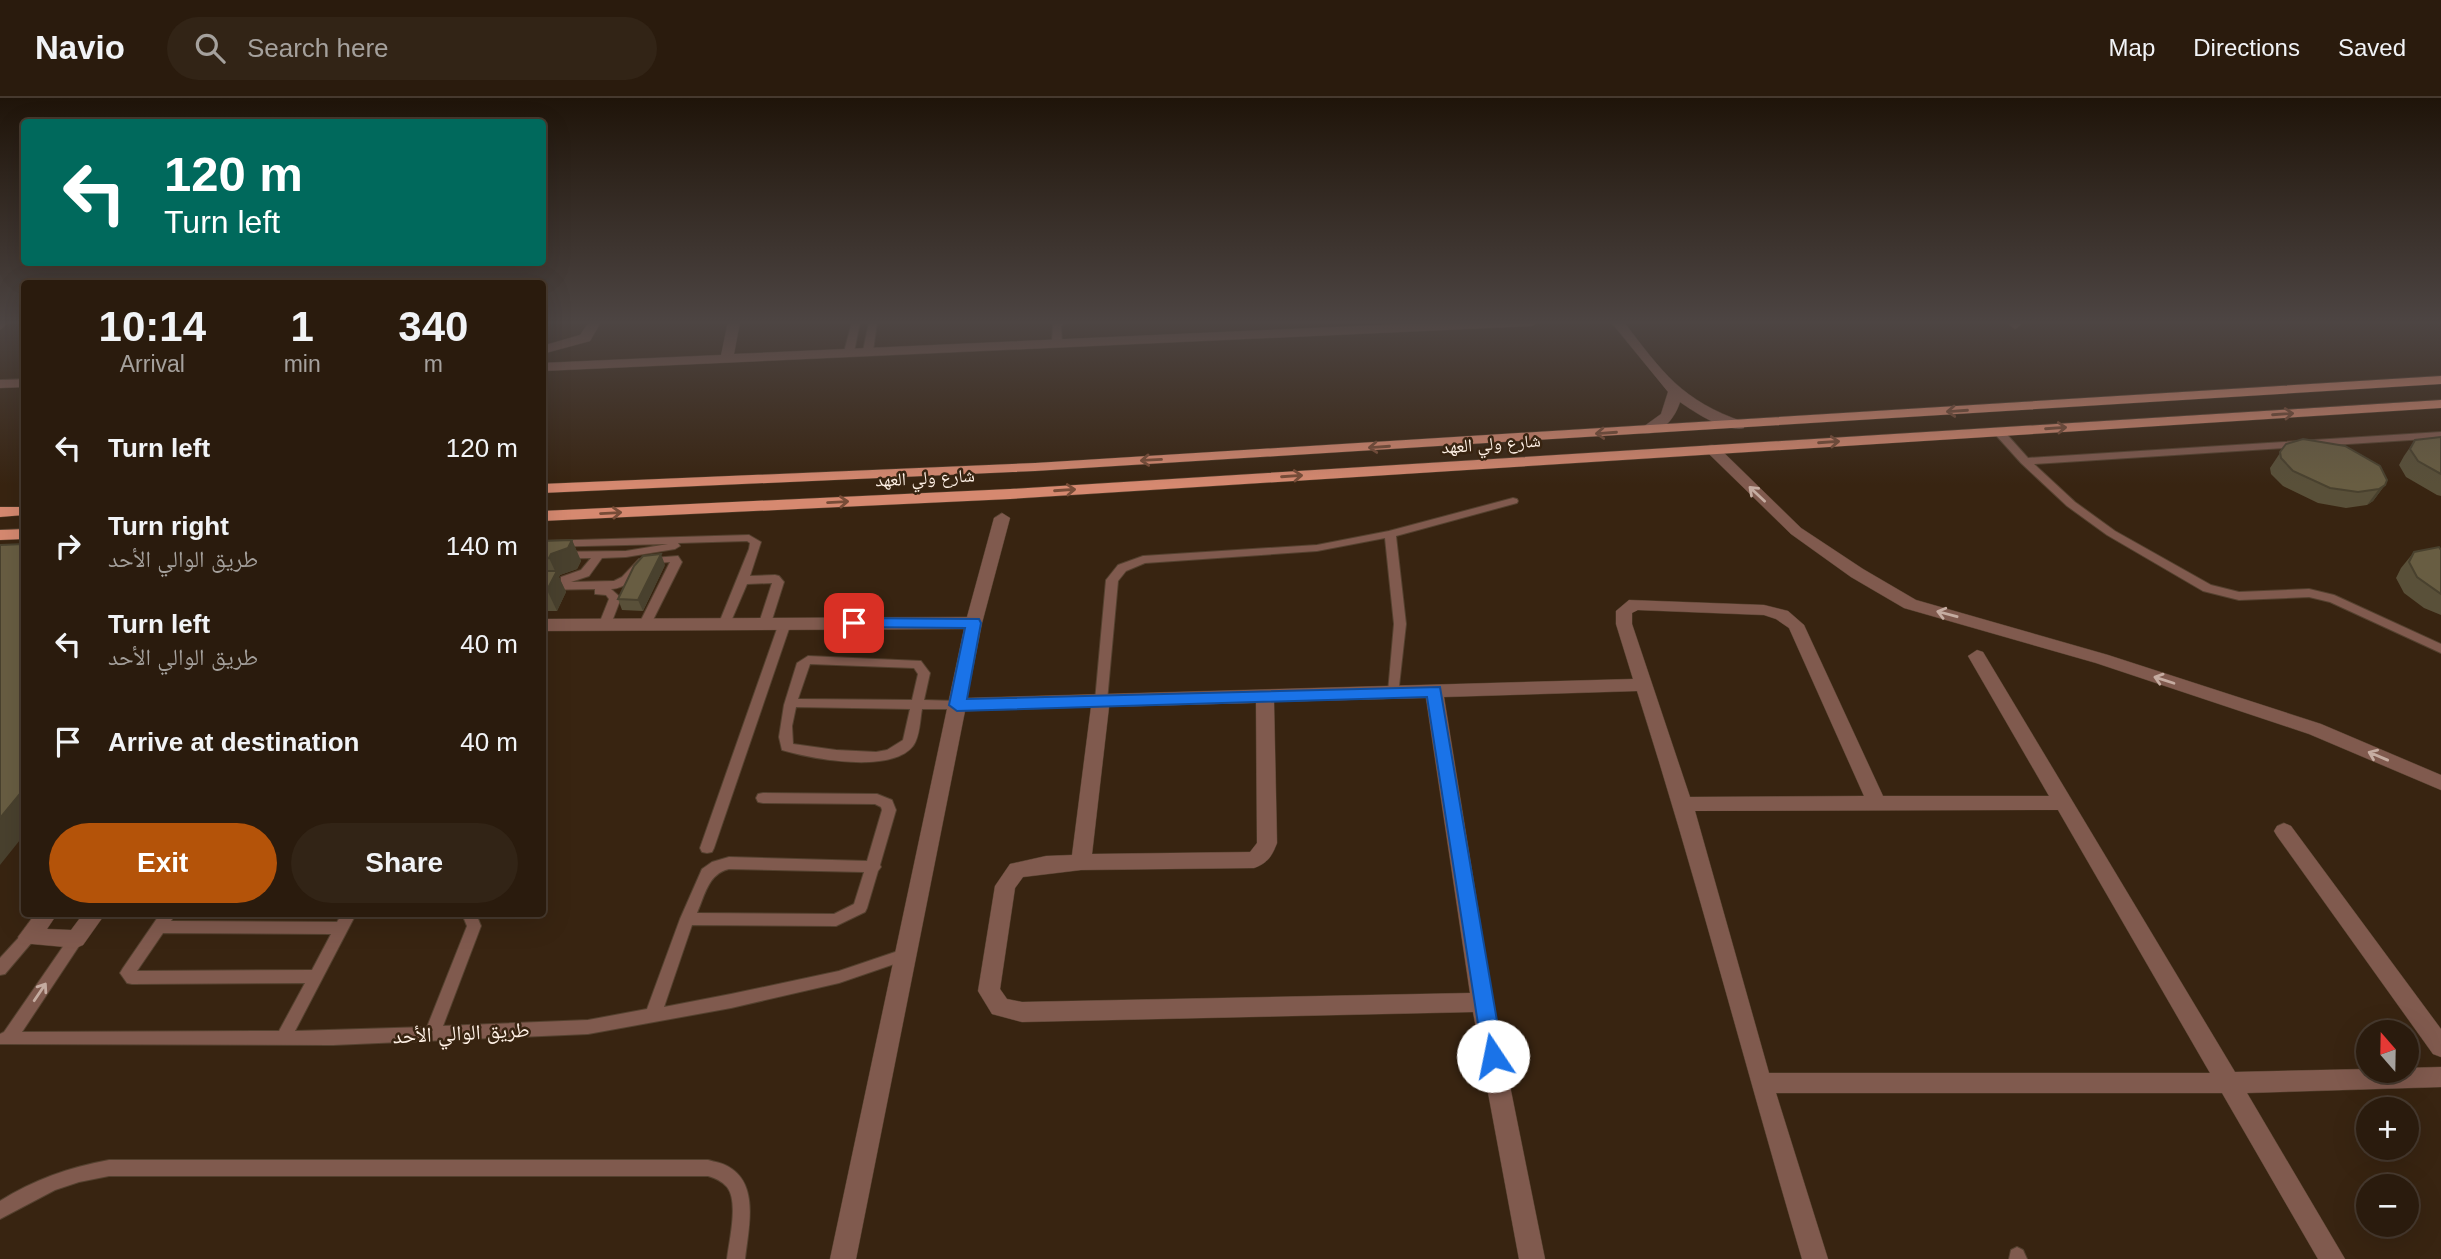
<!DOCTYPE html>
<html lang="en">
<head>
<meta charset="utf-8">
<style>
	body { margin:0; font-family:Helvetica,"Noto Naskh Arabic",sans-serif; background:#322416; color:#f1f3f6; height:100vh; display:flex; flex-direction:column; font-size:26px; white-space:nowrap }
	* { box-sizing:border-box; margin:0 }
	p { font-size:23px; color:#a5a19d }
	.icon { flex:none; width:38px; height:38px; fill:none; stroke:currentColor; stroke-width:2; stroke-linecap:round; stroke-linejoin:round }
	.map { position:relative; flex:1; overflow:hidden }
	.sheet { position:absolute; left:21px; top:182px; width:525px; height:637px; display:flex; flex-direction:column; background:#2a1b0d; border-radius:7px; box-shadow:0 7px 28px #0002,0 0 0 2px #46392e }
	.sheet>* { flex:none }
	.banner { position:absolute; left:21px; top:21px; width:525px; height:147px; border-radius:7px; box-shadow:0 7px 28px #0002,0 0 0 2px #46392e; background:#00695c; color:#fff; overflow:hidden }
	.needle { width:46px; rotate:340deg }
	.tools { position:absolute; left:2356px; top:922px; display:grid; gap:14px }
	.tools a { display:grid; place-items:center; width:63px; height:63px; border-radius:50%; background:#2a1b0d; box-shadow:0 7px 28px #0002,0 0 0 2px #46392e; font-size:35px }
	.pin { position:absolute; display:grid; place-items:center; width:60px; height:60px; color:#fff; margin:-30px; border-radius:14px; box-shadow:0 4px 10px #0006 }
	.me { position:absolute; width:77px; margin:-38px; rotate:349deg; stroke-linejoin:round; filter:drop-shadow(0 0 5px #0008) }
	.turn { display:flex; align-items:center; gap:24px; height:147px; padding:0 28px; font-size:32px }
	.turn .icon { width:91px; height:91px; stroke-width:2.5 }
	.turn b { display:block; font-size:49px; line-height:60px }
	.eta { display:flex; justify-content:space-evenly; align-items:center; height:119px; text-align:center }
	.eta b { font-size:42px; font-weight:700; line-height:49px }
	.primary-button { display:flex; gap:14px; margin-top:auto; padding:14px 28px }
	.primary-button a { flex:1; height:80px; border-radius:42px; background:#b45309; color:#fff; font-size:28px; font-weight:700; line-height:80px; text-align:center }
	.primary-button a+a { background:#322416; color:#f1f3f6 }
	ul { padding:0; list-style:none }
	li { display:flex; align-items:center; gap:21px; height:98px; padding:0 28px }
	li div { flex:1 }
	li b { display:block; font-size:26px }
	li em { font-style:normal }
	header { display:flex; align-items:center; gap:42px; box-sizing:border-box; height:98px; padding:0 35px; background:#2a1b0d; border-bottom:2px solid #46392e }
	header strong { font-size:33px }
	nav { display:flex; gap:38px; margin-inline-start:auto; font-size:24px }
	.search { width:490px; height:63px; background:#322416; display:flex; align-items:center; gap:18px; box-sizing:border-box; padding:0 24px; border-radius:38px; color:#a5a19d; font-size:26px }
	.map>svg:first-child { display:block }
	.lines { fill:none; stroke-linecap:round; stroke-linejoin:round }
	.lane-casing { stroke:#54412f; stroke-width:2 }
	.street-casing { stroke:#54412f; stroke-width:1 }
	.primary-casing { stroke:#54412f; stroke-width:1 }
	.lane { fill:#805a4e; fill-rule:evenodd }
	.street { fill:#805a4e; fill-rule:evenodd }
	.primary { fill:#d68970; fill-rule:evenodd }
	.wall { fill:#595039 }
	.shaded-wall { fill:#49412e }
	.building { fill:#685d42; stroke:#49412e; stroke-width:2 }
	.oneway { stroke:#774c37 }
	.oneway2 { stroke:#c5aca1 }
	.route { fill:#1a73e8; stroke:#114b97; stroke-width:2 }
	.labels { text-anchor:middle; stroke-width:5; stroke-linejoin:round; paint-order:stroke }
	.street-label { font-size:18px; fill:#fef0e5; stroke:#382411 }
	.near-street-label { font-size:21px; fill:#fef0e5; stroke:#382411 }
</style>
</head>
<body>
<header>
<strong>Navio</strong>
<div class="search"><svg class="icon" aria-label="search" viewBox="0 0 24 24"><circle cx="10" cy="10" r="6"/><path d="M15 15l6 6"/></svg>Search here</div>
<nav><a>Map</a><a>Directions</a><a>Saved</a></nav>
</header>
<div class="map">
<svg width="2441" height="1161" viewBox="0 0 2441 1161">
	<rect width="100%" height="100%" fill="#382411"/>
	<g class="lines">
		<g class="lane-casing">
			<path id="lane" d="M 852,224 L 860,224 L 854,254 L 849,257 L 844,254 Z
				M 869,224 L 877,224 L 873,253 L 868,256 L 863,253 Z
				M 1056,224 L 1066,224 L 1061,228 L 1062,244 L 1057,247 L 1052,244 L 1053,227 Z
				M 1998,330 L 2002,331 L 2028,360 L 2441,334 L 2441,340 L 2034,366 L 2075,404 L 2115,433 L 2211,487 L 2239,494 L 2309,491 L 2334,497 L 2441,546 L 2441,555 L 2330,504 L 2309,499 L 2239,502 L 2203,493 L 2107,437 L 2067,408 L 2021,365 L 1994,335 L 1993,333 Z
				M 1513,400 L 1517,401 L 1518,403 L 1517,405 L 1396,438 L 1406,526 L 1398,597 L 1394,598 L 1388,594 L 1394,526 L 1385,440 L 1317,453 L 1145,465 L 1126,473 L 1118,483 L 1107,603 L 1101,607 L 1095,603 L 1106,482 L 1118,467 L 1143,458 L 1317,447 L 1389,433 Z
				M 749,437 L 761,444 L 750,478 L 775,477 L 779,478 L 784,484 L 771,525 L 765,529 L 759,525 L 772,485 L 747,486 L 729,528 L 725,529 L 719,525 L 749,451 L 750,445 L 747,443 L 678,445 L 680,448 L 675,451 L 626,459 L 602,460 L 589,478 L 571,484 L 614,483 L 622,479 L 639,461 L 678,458 L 682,464 L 651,526 L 645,530 L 639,526 L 670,464 L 646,466 C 636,478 628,490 611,491 L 621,500 L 611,526 L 605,530 L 599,526 L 609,501 L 606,497 L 595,496 L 595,491 L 542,492 L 542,484 L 561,484 L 561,479 L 581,472 L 591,460 L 542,461 L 542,454 L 626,453 L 668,446 L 542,449 L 542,443 Z
				M 785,521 L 791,525 L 714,750 L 712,754 L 707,755 L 702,754 L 700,750 L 779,525 Z
				M 808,558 L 921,563 L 930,575 L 924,602 L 957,603 L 963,607 L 957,611 L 922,611 C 920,621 920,639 913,648 C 891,676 812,661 782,652 L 779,639 L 784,607 L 797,565 ZM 810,566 L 914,570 L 918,576 L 912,602 L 798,601 ZM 796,609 L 910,611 L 903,642 L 887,652 L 876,654 L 836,652 L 793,646 L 792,628 Z
				M 763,695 L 877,696 L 892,702 L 896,712 L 880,767 L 881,769 L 878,773 L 867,810 L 865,814 L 836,828 L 692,827 L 664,909 L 731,896 L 839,873 L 904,851 L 909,853 L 911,857 L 909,861 L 839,885 L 731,910 L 588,936 L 333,947 L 0,946 L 0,936 L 4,934 L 71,837 L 76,835 L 81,837 L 83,841 L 81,845 L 22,934 L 279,933 L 305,885 L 132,886 L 127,885 L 120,875 L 123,870 L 160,816 L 175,816 L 171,823 L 337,824 L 342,816 L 356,816 L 295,933 L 427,929 L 467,828 L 462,816 L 476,816 L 481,828 L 443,928 L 588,922 L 647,911 L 680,821 L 702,771 L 712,764 L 729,759 L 867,763 L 882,712 L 881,709 L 875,706 L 763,705 L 758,704 L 756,700 L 758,696 ZM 729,771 L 864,774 L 854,806 L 834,816 L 697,815 C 705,797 708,776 729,771 ZM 163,835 L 331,836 L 312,872 L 137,873 Z
				M 28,833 L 33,835 L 35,839 L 33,843 L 5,876 L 0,877 L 0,860 L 23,835 Z
				M 109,1062 L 708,1062 C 715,1064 723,1065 729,1069 C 760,1087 748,1132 745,1161 L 727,1161 C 729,1143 739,1104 727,1089 C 722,1083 715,1080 708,1078 L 109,1078 L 79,1084 L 55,1092 L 0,1121 L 0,1103 C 33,1082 70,1069 109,1062 Z
				M 2017,1149 L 2023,1152 L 2027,1161 L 2009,1161 L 2011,1152 Z"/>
		</g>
		<g class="street-casing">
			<path id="street" d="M 0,224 L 9,224 L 0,232 Z
				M 589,224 L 601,224 L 590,243 L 542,256 L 542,248 L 580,237 Z
				M 728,224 L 740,224 L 734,256 L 1446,224 L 1538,224 L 1532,228 L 542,273 L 542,265 L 721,257 Z
				M 1611,224 L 1624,224 C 1662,274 1682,303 1744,324 L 1744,330 C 1724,334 1696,315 1680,304 C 1675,320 1661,338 1643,335 L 1643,329 L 1661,316 L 1668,294 Z
				M 2006,224 L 2019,224 L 2021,227 L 2015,231 Z
				M 24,281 L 24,289 L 0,290 L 0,282 Z
				M 1712,347 L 1717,348 L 1801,430 L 1863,471 L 1916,502 L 2108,557 L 2321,626 L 2441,677 L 2441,692 L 2309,636 L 2096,565 L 1904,510 L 1851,479 L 1791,436 L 1707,354 L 1705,351 L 1707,348 Z
				M 1002,415 L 1010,420 L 982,525 L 967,600 L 1633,581 L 1616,526 L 1616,513 L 1629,502 L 1764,507 L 1788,513 L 1804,527 L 1883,698 L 2049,698 L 1968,558 L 1977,552 L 1983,554 L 2235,974 L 2368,971 L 2368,973 L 2406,973 L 2406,970 L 2441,969 L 2441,989 L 2247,995 L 2345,1161 L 2318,1161 L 2222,995 L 1776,995 L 1828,1161 L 1802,1161 C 1746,972 1697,781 1637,593 L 1444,599 L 1493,904 L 1545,1161 L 1519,1161 L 1473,914 L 1022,924 L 992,916 L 978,893 L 995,788 L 1010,766 L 1046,758 L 1072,757 L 1091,609 L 965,613 L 856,1161 L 830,1161 L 964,531 L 542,533 L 542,521 L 967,519 L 994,420 ZM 1638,512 L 1764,517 L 1776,521 L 1789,530 L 1864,698 L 1690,699 L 1632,526 L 1632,515 ZM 1426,600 L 1470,895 L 1022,904 L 1007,901 L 1000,891 L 1015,790 L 1023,779 L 1081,772 L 1254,770 C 1268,765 1272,758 1277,745 L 1274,604 ZM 1256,605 L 1257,745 L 1250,754 L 1092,756 L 1109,609 ZM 2058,712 L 2210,975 L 1769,975 L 1695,713 Z
				M 2284,725 L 2291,728 L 2441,931 L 2441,959 L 2433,956 L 2277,738 L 2274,733 L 2277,728 Z
				M 35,816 L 57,816 L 47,831 L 71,832 L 83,816 L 105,816 L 83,847 L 76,850 L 21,845 L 18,839 Z"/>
		</g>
		<g class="primary-casing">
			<path id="primary" d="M 2441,278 L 2441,286 L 1035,373 L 542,395 L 542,386 L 1035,365 Z
				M 2441,302 L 2441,310 L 1010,401 L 542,423 L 542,413 L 1010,391 Z
				M 0,409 L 24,409 L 24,417 L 0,419 Z
				M 24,431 L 24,441 L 0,442 L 0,432 Z"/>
		</g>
		<use href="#lane" class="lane"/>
		<use href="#street" class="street"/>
		<use href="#primary" class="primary"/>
	</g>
	<path class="wall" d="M 2441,339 L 2441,398 L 2437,397 L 2406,379 L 2399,367 L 2404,358 L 2415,342 Z
		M 2286,346 L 2385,387 L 2373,403 L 2367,407 L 2346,410 L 2318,405 L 2283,388 L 2271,376 L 2270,370 Z
		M 572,442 L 581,463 L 577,471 L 560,477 L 559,479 L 566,494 L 557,513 L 542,513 L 542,443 Z
		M 2441,452 L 2441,517 L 2424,510 L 2404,495 L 2396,480 L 2401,470 L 2414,454 Z
		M 665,467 L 643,513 L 622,512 L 618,501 Z"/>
	<path class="shaded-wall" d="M 2385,387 L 2373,403 L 2367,407 L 2379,391 Z
		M 572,442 L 581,463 L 577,471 L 560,477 L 559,479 L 566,494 L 557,513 L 547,492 L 556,475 L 549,460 L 551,456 Z
		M 661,456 L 665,467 L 643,513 L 638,502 Z
		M 24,691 L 24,737 L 0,767 L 0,720 Z"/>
	<path class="building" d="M 2441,339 L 2441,376 L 2418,363 L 2410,351 L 2415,342 Z
		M 2303,341 L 2345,348 L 2380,368 L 2387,382 L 2385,387 L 2379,391 L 2358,394 L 2330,390 L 2293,373 L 2281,360 L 2280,354 L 2286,346 Z
		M 572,442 L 568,450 L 551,456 L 549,460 L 542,461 L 542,443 Z
		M 24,446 L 24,691 L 0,720 L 0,447 Z
		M 2439,449 L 2441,452 L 2441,496 L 2417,479 L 2409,464 L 2414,454 Z
		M 661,456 L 638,502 L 618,501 L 634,468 L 643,458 Z
		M 542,473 L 557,473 L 547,492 L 542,492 Z"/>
	<defs><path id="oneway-shaft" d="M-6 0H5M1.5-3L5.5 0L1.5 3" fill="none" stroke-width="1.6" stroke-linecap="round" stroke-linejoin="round" transform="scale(1.75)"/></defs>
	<g class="oneway">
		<use href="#oneway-shaft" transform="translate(1957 313) rotate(176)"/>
		<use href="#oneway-shaft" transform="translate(2283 316) rotate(-4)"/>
		<use href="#oneway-shaft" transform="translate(2056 330) rotate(-4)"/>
		<use href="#oneway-shaft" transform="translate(1606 335) rotate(176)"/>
		<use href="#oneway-shaft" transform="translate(1829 344) rotate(-4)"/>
		<use href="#oneway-shaft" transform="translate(1379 349) rotate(176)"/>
		<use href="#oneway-shaft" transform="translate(1151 362) rotate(177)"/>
		<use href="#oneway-shaft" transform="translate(1292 378) rotate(-4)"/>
		<use href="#oneway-shaft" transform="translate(1065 392) rotate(-4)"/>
		<use href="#oneway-shaft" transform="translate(838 404) rotate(-3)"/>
		<use href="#oneway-shaft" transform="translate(611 415) rotate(-3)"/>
	</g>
	<g class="oneway2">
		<use href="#oneway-shaft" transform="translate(1757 396) rotate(-137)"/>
		<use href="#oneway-shaft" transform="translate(1947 516) rotate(-165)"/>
		<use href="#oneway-shaft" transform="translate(2164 582) rotate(-162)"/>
		<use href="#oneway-shaft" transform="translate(2378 658) rotate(-157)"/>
		<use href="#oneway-shaft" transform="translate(40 894) rotate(-56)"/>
	</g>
	<linearGradient id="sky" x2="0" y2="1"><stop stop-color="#1f1409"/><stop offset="0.58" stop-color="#4d4543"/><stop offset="1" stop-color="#4d4543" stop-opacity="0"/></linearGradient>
	<rect width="2441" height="387" fill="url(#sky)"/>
	<path class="route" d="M 854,520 L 979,521 L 981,525 L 967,601 L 1440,589 L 1503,958 L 1500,965 L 1493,968 L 1486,965 L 1483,958 L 1427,599 L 957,613 L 949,607 L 965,530 L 849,529 L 847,525 L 849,521 Z"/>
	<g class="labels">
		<g class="street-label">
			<text transform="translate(1491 346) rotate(-4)" y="6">شارع ولي العهد</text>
			<text transform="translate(925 380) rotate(-3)" y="6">شارع ولي العهد</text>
		</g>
		<g class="near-street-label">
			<text transform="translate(461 935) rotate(-3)" y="7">طريق الوالي الأحد</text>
		</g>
	</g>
</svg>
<div class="tools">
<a><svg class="needle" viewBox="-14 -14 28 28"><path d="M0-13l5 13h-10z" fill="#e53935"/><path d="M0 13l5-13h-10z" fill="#a5a19d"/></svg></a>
<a>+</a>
<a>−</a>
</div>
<div class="pin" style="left:854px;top:525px;background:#d93025"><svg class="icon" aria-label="arrive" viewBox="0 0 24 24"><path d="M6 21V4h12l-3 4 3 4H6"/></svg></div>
<svg class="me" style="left:1493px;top:958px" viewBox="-20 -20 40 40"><circle r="19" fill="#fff"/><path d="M0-13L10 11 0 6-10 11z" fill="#1a73e8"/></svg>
<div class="banner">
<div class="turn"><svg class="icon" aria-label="left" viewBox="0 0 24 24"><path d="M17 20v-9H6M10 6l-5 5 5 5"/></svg><div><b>120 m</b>Turn left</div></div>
</div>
<section class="sheet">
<div class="eta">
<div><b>10:14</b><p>Arrival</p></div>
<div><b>1</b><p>min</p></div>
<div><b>340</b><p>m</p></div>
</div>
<ul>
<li><svg class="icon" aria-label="left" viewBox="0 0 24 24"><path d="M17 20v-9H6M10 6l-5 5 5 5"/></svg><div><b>Turn left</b></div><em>120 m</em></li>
<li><svg class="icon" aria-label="right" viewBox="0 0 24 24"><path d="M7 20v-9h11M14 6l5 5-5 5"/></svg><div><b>Turn right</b><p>طريق الوالي الأحد</p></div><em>140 m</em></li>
<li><svg class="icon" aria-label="left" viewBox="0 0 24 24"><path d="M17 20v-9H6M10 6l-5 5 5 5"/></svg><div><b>Turn left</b><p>طريق الوالي الأحد</p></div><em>40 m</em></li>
<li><svg class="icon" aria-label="arrive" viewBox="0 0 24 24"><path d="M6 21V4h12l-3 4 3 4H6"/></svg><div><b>Arrive at destination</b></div><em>40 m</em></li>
</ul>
<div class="primary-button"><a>Exit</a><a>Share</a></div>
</section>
</div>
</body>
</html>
